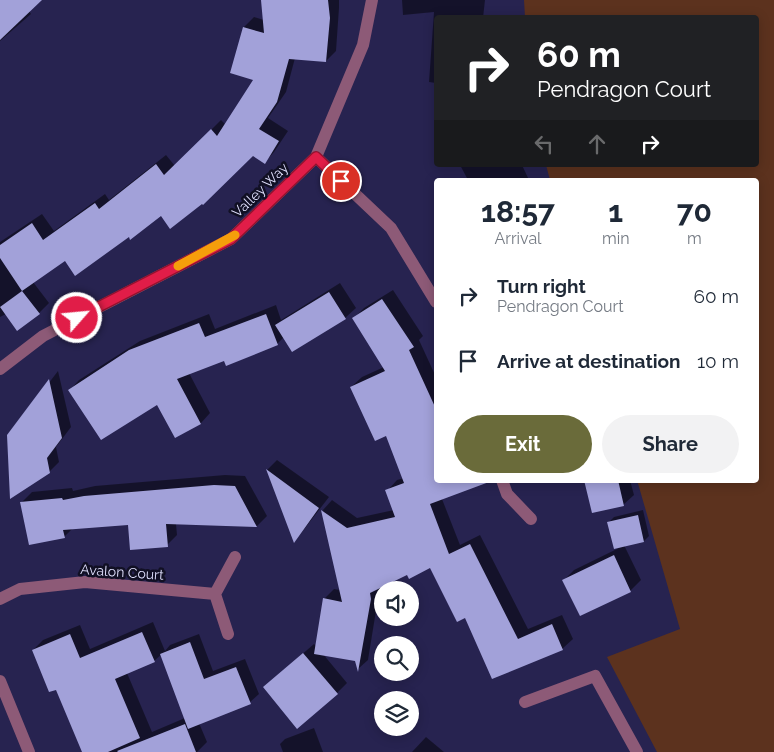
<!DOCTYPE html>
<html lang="en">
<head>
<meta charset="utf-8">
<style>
	body { margin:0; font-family:Raleway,sans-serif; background:#f2f2f3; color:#1f2937; height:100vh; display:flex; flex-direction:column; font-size:19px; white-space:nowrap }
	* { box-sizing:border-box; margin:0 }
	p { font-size:16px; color:#747a83 }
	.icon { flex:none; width:28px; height:28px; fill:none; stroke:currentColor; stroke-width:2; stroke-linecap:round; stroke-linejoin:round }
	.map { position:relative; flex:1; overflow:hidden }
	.drawer { position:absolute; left:434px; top:178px; width:325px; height:305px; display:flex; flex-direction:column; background:#fff; border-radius:5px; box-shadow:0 2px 12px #0003 }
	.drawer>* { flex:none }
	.banner { position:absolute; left:434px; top:15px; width:325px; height:152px; border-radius:5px; box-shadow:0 2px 12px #0003; background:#202124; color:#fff; overflow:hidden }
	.controls { position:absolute; left:374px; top:581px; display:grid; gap:10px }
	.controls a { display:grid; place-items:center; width:45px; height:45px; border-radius:50%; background:#fff; box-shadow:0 2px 12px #0003; font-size:25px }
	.pin { position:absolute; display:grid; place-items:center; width:42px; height:42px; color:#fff; margin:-21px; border:2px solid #fff; border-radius:50%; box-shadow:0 1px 5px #0007 }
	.me { position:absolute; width:55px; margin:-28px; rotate:63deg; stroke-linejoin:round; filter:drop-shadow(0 0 4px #0008) }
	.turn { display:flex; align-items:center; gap:18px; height:105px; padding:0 20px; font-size:22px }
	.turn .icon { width:65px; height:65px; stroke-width:2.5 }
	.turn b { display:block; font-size:35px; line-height:42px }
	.lanes { display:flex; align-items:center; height:48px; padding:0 20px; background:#0003; justify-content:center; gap:25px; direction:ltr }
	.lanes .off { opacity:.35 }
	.eta { display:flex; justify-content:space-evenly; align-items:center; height:85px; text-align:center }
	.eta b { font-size:30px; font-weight:700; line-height:35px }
	.primary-button { display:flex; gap:10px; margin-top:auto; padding:10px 20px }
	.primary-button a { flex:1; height:58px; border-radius:30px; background:#6a6b3a; color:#fff; font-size:20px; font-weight:700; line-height:58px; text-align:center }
	.primary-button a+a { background:#f2f2f3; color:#1f2937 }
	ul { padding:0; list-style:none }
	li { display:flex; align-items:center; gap:15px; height:65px; padding:0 20px }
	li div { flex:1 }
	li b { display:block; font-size:19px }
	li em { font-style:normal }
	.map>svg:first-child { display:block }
	.green { fill:#5c321e }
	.shadow { fill:#0007; fill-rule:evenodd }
	.building { fill:#a2a1d9 }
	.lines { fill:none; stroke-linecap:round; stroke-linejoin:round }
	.minor { stroke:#8d5a77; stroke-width:12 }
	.route-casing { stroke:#92132f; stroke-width:12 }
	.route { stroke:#e11d48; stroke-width:9 }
	.slow { stroke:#f59e0b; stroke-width:9 }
	.labels { text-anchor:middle; stroke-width:5; stroke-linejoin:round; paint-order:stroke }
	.street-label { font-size:14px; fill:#dfdffc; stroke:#111024 }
</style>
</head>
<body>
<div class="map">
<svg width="774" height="752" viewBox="0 0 774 752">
	<rect width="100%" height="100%" fill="#272350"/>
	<path class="green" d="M 524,0 L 774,0 L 774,752 L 657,752 L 607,657 L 680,629 L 637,480 L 756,480 L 756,180 L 550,180 L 546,165 L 756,165 L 756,18 L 525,17 Z"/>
	<path class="shadow" d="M 0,0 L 40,0 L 29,11 L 31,14 L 0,41 Z
		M 262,0 L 339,0 L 339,8 L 336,51 L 326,61 L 295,58 L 286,92 L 268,118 L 288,131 L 274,152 L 265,162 L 253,155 L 202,202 L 161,215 L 129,236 L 65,260 L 33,282 L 49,303 L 39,313 L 6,314 L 0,317 L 0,242 L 42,214 L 54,231 L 105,194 L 109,200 L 166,155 L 175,166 L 221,120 L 226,125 L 255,79 L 244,27 L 254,17 L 264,20 Z
		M 402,0 L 485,0 L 483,18 L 436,18 L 436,83 L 429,82 L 434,12 L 403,15 Z
		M 460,165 L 522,165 L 529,180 L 468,180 Z
		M 340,283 L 356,308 L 345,318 L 284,337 L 277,344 L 225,359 L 189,373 L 210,413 L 201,423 L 175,437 L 157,403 L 70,390 L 79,380 L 140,341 L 209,314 L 215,329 L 276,305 L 281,320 Z
		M 393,290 L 423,336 L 419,340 L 436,377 L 436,480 L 469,480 L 442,499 L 460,545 L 480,535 L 528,629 L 562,615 L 573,639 L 562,649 L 493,678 L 466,616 L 431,567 L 407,573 L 380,586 L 368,660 L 358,669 L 356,660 L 323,654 L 347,683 L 337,693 L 264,687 L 314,644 L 316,646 L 324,599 L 334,589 L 340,590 L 323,510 L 332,500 L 357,518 L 394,510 L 387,491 L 397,480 L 404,478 L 387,434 L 351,387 L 362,377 L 384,367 L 353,319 L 364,308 Z
		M 58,371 L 71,427 L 56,447 L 59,462 L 49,472 L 9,435 Z
		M 277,460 L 329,497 L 295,541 L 267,470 Z
		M 225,475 L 245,476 L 267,516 L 257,526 L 176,524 L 177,535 L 167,545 L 129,524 L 73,528 L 64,537 L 22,502 L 32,492 L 72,488 L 73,491 L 95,486 Z
		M 586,480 L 630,480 L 634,495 L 623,505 Z
		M 643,510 L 649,536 L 644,541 L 624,545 L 641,580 L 630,591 L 564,580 L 574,570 L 621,547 L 609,522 L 614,517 Z
		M 153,622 L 165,651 L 170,645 L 199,634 L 213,671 L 245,659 L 259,694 L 250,702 L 199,723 L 207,742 L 197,752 L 83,752 L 56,688 L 33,650 L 43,640 L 80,625 L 90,649 ZM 162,654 L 185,718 L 152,732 L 127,673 L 154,661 Z
		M 314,728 L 323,752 L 283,752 L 280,744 L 285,739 Z
		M 426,737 L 444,752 L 412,752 Z"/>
	<path class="building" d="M 0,0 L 42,0 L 0,40 Z
		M 261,0 L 328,0 L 330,18 L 326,62 L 289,59 L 277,102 L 259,129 L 279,141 L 265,164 L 253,156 L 203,205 L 202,204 L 170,229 L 161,216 L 130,240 L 129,237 L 75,276 L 65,261 L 22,291 L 0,258 L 0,245 L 32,223 L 43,240 L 95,203 L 99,209 L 156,164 L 164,175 L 211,129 L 217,136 L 253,80 L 230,73 L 243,27 L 264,33 Z
		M 22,291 L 40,314 L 17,331 L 0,307 Z
		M 329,292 L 346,319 L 292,352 L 275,325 Z
		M 382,299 L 414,347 L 409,350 L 436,409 L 436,480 L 488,480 L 489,482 L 430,504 L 449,554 L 470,544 L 518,639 L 552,624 L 563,650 L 492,679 L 465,618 L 457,622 L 430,568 L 409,579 L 407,575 L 370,593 L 371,599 L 358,672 L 355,661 L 314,654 L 323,598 L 342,602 L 321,510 L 347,528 L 395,517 L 385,490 L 404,483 L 386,436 L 375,441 L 350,387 L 385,371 L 352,318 Z
		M 266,314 L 278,345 L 226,366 L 224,361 L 177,379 L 201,424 L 175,438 L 157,405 L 101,440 L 68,390 L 129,350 L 199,323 L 205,337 Z
		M 49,379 L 62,438 L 47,458 L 50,473 L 10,499 L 7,435 Z
		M 266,469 L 319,508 L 294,543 Z
		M 584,480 L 618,480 L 624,506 L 592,513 Z
		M 214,485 L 235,486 L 257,527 L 166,524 L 168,547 L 130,550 L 128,525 L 63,530 L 65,538 L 29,545 L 20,502 L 62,498 L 63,500 L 84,496 Z
		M 638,515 L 644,542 L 614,549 L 607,522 Z
		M 614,555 L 631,592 L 580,616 L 562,580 Z
		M 142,632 L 155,662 L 115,679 L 140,738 L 108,752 L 82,752 L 56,690 L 49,692 L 32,650 L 70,634 L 80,658 Z
		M 190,642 L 204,679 L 236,667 L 251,704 L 188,729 L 160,654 Z
		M 303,653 L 338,694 L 297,729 L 263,687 Z
		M 185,724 L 196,752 L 118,752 L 117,751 Z"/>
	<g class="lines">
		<path class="minor" d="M 316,157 L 391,228 L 436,302
			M 0,369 L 43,336 L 231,239 L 316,157 L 363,45 L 372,0
			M 502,480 L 507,494 L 531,519
			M 0,599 L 20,589 L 85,582 L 215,594
			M 228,634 L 215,594 L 235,557
			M 0,681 L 29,752
			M 525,702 L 595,676 L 637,752"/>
	</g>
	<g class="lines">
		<g class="route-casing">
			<path id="route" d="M 77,318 L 231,239 L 316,157 L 341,181"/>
		</g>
		<use href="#route" class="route"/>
		<path class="slow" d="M 178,266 L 235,235"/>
	</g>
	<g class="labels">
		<g class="street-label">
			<text transform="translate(260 190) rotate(-44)" y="5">Valley Way</text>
			<text transform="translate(122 572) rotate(4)" y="5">Avalon Court</text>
		</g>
	</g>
</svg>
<div class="controls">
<a><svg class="icon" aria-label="sound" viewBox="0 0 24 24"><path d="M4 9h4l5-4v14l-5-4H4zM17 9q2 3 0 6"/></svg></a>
<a><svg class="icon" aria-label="search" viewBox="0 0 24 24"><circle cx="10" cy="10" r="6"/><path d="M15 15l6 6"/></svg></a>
<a><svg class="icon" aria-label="layers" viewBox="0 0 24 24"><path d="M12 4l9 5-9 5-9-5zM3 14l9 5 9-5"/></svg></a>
</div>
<div class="pin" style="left:341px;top:181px;background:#d93025"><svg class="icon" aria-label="arrive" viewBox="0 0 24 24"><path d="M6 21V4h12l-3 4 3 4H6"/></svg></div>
<svg class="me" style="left:77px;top:318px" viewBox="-20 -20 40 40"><circle r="17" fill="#e11d48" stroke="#fff" stroke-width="3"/><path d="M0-11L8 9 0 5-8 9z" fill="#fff"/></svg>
<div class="banner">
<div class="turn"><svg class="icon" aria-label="right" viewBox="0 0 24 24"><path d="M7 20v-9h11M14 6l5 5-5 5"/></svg><div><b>60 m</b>Pendragon Court</div></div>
<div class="lanes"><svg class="icon off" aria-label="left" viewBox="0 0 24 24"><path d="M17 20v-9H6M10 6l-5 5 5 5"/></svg><svg class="icon off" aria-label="ahead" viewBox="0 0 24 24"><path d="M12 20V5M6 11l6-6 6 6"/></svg><svg class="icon" aria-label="right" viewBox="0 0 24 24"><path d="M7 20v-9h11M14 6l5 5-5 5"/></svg></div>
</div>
<section class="drawer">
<div class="eta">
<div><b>18:57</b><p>Arrival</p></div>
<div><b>1</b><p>min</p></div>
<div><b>70</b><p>m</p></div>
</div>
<ul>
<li><svg class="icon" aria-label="right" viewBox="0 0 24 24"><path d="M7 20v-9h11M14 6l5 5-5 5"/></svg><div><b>Turn right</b><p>Pendragon Court</p></div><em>60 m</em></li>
<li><svg class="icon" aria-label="arrive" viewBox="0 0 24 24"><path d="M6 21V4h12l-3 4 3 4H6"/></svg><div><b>Arrive at destination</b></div><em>10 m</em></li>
</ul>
<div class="primary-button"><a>Exit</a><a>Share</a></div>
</section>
</div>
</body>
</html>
